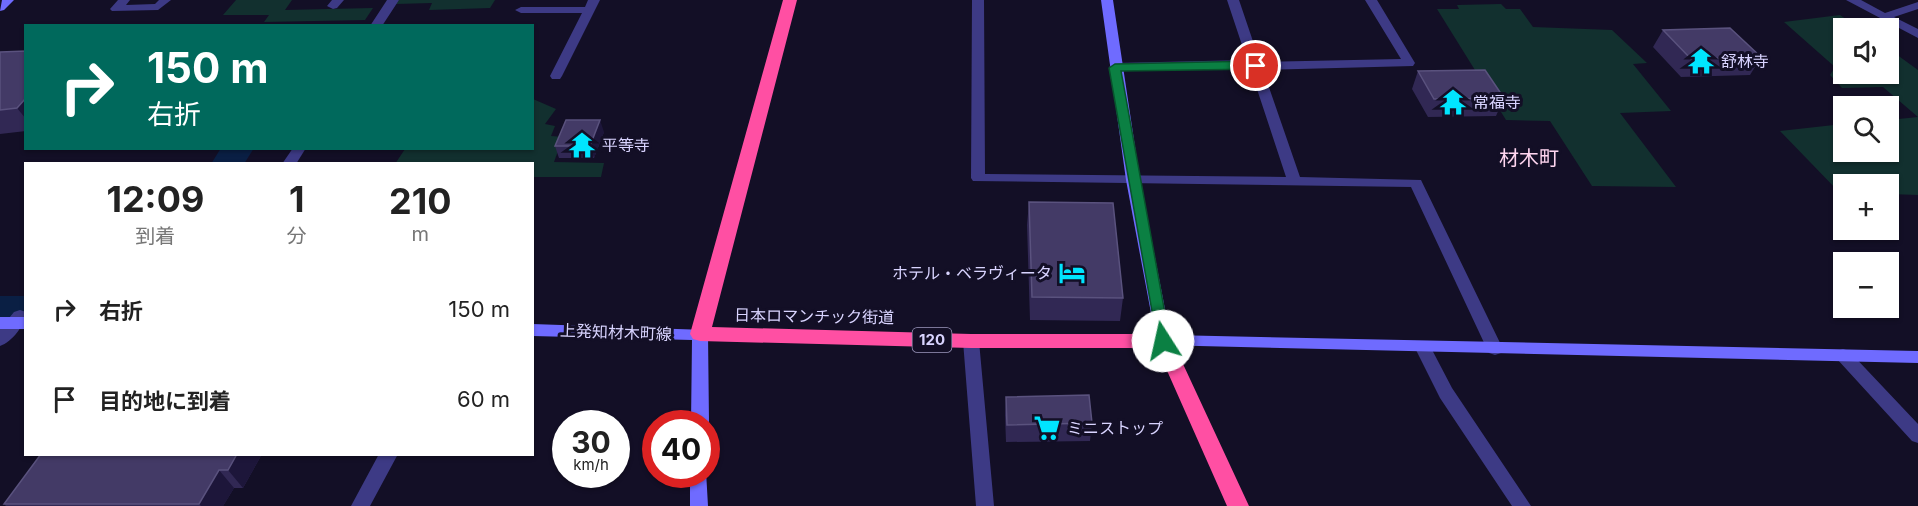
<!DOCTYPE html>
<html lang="ja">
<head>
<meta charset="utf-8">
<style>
	body { margin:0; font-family:Inter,"Noto Sans JP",sans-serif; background:#f6f6f6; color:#222; height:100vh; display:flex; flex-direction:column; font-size:22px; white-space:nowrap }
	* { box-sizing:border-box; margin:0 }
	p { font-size:20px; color:#767676 }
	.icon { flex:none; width:33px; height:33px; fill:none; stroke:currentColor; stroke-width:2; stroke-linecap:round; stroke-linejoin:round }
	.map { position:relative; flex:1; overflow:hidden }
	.drawer { position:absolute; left:24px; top:162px; width:510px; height:294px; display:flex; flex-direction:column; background:#fff; border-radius:0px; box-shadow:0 2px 4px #0004 }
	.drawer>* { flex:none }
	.banner { position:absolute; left:24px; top:24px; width:510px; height:126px; border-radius:0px; box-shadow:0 2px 4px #0004; background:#00695c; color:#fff; overflow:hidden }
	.controls { position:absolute; left:1833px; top:18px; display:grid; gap:12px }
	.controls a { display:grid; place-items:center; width:66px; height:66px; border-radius:0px; background:#fff; box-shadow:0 2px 4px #0004; font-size:30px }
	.speed { position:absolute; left:552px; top:410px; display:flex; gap:12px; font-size:30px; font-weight:700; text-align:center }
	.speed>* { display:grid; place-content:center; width:78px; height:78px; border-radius:50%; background:#fff; box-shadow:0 2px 4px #0004; line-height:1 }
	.speed small { font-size:15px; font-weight:400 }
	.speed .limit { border:9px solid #d22; background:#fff; color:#111 }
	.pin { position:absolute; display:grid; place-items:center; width:51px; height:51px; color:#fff; margin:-26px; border:3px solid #fff; border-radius:50%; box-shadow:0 2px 6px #0007 }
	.me { position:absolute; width:66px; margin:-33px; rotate:350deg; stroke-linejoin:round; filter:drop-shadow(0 0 4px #0008) }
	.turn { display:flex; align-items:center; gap:21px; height:126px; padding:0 24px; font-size:27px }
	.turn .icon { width:78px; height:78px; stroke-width:2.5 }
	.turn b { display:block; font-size:42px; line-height:51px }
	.eta { display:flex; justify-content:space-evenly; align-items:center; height:102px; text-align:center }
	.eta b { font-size:36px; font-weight:700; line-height:42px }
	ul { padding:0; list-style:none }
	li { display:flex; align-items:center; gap:18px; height:90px; padding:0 24px }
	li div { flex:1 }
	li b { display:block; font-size:22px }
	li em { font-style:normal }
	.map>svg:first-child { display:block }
	.green { fill:#12302f }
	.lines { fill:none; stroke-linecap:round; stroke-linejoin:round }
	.river { fill:#0a1f44; fill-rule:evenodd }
	.street { fill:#3d3a85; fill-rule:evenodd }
	.secondary { fill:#6f6bff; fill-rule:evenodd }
	.highway { fill:#ff4fa3; fill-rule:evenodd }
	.wall { fill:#312854 }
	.shaded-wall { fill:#1d163a }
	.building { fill:#433a66; stroke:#5a527e; stroke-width:1.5 }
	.route { fill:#0b8043; stroke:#07532c; stroke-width:1.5 }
	.labels { text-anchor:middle; stroke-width:6; stroke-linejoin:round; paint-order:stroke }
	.shield { fill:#130f26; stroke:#9e99be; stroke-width:1.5 }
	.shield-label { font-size:15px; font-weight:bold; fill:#d9d4ff }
	.poi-label { font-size:16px; fill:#d9d4ff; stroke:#130f26; text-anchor:start }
	.street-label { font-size:16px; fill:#d9d4ff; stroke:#130f26 }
	.quarter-label { font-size:20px; fill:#ffd6f0; stroke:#130f26 }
</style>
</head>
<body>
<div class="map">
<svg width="1918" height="506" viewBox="0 0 1918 506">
	<rect width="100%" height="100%" fill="#130f26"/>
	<path class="green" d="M 236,0 L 292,0 L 285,10 L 373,8 L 365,20 L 264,22 L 269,15 L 223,15 Z
		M 399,0 L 495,0 L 490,8 L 429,10 L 432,3 L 396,4 Z
		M 1501,4 L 1506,9 L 1520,9 L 1533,27 L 1612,30 L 1647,63 L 1633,64 L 1671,111 L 1620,113 L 1676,187 L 1592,186 L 1550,121 L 1506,120 L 1437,9 L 1459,9 L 1457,5 Z
		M 1840,15 L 1859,28 L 1844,28 L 1844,74 L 1888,74 L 1889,49 L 1918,70 L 1918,195 L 1889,194 L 1888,184 L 1844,184 L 1843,192 L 1839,192 L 1780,131 L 1843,124 L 1844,152 L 1888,152 L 1889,120 L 1918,117 L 1883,87 L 1842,88 L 1830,75 L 1835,67 L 1784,22 Z
		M 533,99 L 556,109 L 545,124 L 555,126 L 551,136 L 563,137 L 554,162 L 604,163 L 601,177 L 533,177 L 532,164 L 395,164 L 405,149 L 532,148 Z"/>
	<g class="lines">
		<path class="river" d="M 221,148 L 254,148 L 244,164 L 211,164 Z
			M 0,296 L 26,296 L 26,324 L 0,324 Z"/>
		<path class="street" d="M 118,0 L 130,0 L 126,5 L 155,4 L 159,0 L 171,0 L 158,10 L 112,11 L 110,9 Z
			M 332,0 L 344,0 L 337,8 L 333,9 L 327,6 Z
			M 387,0 L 399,0 L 382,26 L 370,26 Z
			M 588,0 L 600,0 L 562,76 L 560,79 L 552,79 L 550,76 L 582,13 L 521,13 L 515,10 L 521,7 L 585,7 Z
			M 972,0 L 984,0 L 985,174 L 1286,177 L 1250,68 L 1115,71 L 1109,67 L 1115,63 L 1247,60 L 1227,0 L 1239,0 L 1260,62 L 1401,59 L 1365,0 L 1377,0 L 1415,63 L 1413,66 L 1263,70 L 1300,177 L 1421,180 L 1503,349 L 1501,353 L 1495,355 L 1489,353 L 1487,349 L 1411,187 L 973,181 L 971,178 Z
			M 1846,0 L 1861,0 L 1885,13 L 1918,2 L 1918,9 L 1894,17 L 1918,29 L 1918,38 Z
			M 293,148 L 306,148 L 296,164 L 282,164 Z
			M 20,310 L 26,312 C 26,324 12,342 0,346 L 0,329 L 14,312 Z
			M 971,335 L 977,337 L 979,341 L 994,506 L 976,506 L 963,341 L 965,337 Z
			M 1423,342 L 1429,344 L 1452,388 L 1531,506 L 1512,506 L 1440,398 L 1415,348 L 1417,344 Z
			M 1843,349 L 1849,351 L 1918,424 L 1918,443 L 1912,441 L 1837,359 L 1835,355 L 1837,351 Z
			M 379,454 L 398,454 L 370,506 L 351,506 Z"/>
		<path class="secondary" d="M 2,0 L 14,0 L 4,10 L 0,11 Z
			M 1101,0 L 1113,0 L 1140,180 L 1170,335 L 1918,351 L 1918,363 L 1157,345 L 1126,180 Z
			M 0,317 L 26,317 L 26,329 L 0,329 Z
			M 532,324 L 706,330 L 708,334 L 709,423 L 706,427 L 706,423 L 691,423 L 692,340 L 532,336 Z
			M 706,471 L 708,506 L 690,506 L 690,474 L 706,474 Z"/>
		<path class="highway" d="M 783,0 L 797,0 L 712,327 L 971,334 L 1163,334 L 1170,336 L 1249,506 L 1227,506 L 1157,348 L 971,348 L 700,341 L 693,339 L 690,334 Z"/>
	</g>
	<path class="wall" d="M 1663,30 L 1761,57 L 1750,75 L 1681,77 L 1653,47 Z
		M 26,51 L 26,131 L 0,134 L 0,52 Z
		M 1418,71 L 1504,98 L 1496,116 L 1428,117 L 1412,89 Z
		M 604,132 L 594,158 L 559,158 L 555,146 Z
		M 1029,202 L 1123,298 L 1120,321 L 1030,320 L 1027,225 Z
		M 1006,397 L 1092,423 L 1090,441 L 1006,442 L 1005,415 Z
		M 41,454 L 262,454 L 243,488 L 234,488 L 223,506 L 6,506 L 4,504 Z"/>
	<path class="shaded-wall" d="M 26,98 L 26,119 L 17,108 Z
		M 600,120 L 604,132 L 594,158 L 590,146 Z
		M 237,454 L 262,454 L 243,488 L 228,470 Z
		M 219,470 L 234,488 L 223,506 L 201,506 L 199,504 Z"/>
	<path class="building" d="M 1730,28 L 1761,57 L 1691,59 L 1663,30 Z
		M 26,51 L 26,98 L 17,108 L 0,110 L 0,52 Z
		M 1485,70 L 1504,98 L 1434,99 L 1418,71 Z
		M 566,120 L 600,120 L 590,146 L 555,146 Z
		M 1029,202 L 1113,203 L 1123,298 L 1032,297 Z
		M 1089,395 L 1092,423 L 1007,425 L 1006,397 Z
		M 41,454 L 237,454 L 228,470 L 219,470 L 199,504 L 4,504 Z"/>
	<path class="route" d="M 1255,61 L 1261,64 L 1260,69 L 1121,71 L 1170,341 L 1168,345 L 1158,345 L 1109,68 L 1115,64 Z"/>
	<defs>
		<g id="temple-bare" transform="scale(2.07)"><path d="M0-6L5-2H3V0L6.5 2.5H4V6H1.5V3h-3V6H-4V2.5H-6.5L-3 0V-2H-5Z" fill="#00e5ff" stroke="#130f26" stroke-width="2.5" paint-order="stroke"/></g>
		<g id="hotel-bare" transform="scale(2.07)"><path d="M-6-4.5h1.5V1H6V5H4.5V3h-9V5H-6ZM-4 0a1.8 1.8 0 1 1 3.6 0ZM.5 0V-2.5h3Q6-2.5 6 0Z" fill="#00e5ff" stroke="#130f26" stroke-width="2.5" paint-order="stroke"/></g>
		<g id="supermarket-bare" transform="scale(2.07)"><path d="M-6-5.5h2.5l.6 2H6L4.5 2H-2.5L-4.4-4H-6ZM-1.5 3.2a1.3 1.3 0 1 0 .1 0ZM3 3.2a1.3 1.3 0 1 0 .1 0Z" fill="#00e5ff" stroke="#130f26" stroke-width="2.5" paint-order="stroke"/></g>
	</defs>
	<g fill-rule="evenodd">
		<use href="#temple-bare" x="1701" y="61"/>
		<use href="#temple-bare" x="1453" y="102"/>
		<use href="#temple-bare" x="582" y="145"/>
		<use href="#hotel-bare" x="1072" y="273"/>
		<use href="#supermarket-bare" x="1047" y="428"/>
	</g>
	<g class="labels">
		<rect class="shield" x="912.5" y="328" width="39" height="24" rx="4.5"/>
		<g class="shield-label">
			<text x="932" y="345">120</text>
		</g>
		<g class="poi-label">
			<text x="1721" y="67">舒林寺</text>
			<text x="1473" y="108">常福寺</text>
			<text x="602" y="151">平等寺</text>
			<text x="1052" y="279" text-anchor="end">ホテル・ベラヴィータ</text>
			<text x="1067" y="434">ミニストップ</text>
		</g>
		<g class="street-label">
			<text transform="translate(814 316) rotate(1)" y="6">日本ロマンチック街道</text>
			<text transform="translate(616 332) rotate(2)" y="6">上発知材木町線</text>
		</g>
		<g class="quarter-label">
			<text x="1529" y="165">材木町</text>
		</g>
	</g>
</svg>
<div class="controls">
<a><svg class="icon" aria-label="sound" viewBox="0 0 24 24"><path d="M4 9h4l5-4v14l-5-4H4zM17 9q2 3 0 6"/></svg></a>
<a><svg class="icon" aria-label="search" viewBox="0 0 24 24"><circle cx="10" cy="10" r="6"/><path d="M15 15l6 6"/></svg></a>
<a>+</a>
<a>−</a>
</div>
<div class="speed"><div>30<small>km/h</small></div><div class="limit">40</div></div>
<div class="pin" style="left:1256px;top:66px;background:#d93025"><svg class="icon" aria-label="arrive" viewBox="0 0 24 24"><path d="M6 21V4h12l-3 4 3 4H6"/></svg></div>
<svg class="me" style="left:1163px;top:341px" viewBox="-20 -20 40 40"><circle r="19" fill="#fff"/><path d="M0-13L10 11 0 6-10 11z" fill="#0b8043"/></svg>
<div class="banner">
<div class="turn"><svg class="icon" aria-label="right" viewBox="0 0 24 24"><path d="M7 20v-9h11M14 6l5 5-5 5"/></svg><div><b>150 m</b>右折</div></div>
</div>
<section class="drawer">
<div class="eta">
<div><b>12:09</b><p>到着</p></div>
<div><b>1</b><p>分</p></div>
<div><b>210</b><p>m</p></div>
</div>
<ul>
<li><svg class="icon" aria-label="right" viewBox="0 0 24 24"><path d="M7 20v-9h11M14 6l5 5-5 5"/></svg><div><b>右折</b></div><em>150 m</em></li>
<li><svg class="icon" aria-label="arrive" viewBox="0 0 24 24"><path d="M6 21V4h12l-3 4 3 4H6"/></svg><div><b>目的地に到着</b></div><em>60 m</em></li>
</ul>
</section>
</div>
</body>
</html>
